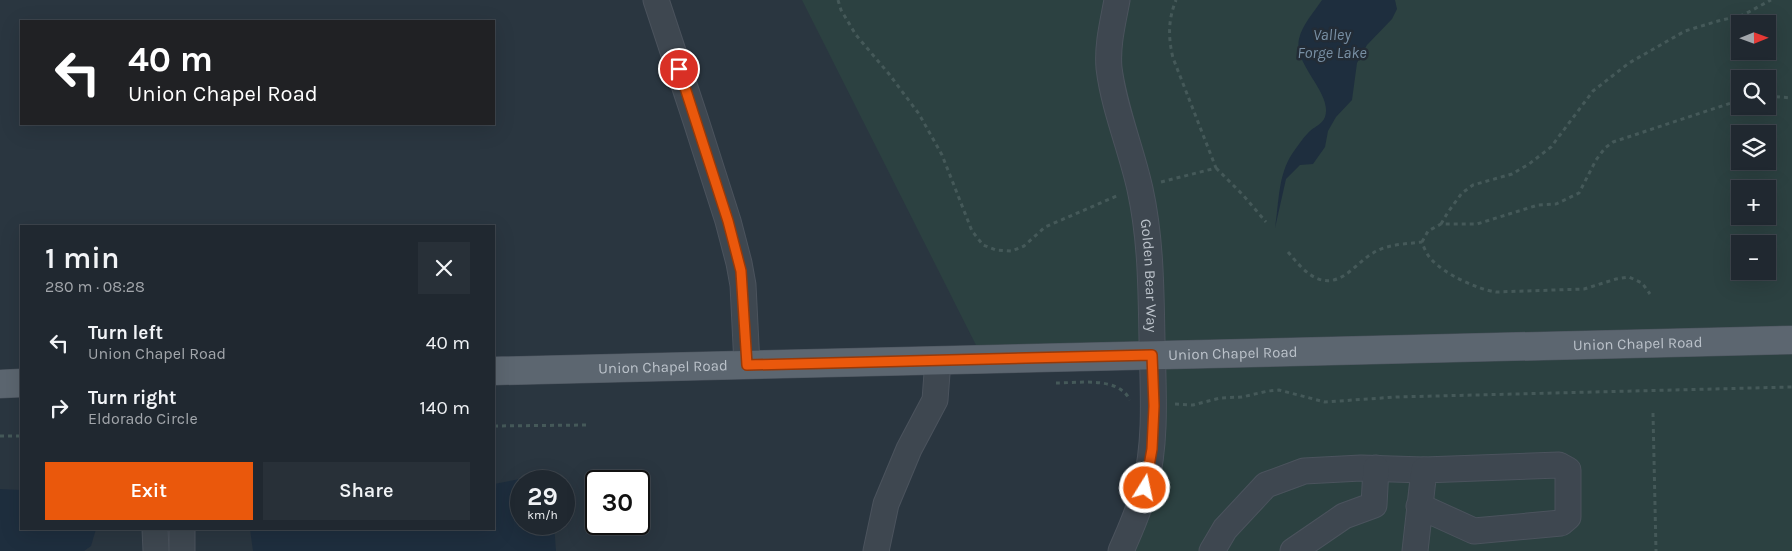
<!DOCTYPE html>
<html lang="en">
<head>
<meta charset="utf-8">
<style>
	body { margin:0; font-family:Karla,sans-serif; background:#283038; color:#f1f3f6; height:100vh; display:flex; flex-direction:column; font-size:19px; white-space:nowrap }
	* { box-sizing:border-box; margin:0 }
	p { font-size:16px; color:#a2a6ab }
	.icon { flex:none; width:28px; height:28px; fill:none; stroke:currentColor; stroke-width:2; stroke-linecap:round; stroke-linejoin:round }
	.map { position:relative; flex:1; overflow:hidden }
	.panel { position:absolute; left:20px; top:225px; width:475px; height:305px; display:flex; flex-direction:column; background:#202830; border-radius:0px; box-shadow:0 5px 20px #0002,0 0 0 1px #3d444c }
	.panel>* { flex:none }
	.top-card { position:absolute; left:20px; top:20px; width:475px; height:105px; border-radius:0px; box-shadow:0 5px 20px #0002,0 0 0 1px #3d444c; background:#202124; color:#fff; overflow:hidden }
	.needle { width:32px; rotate:89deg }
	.tools { position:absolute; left:1731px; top:15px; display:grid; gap:10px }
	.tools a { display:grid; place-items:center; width:45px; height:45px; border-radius:0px; background:#202830; box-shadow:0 5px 20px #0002,0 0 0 1px #3d444c; font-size:25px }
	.speed { position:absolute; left:510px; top:470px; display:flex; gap:10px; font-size:25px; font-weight:700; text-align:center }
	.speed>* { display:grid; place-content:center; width:65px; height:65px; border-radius:50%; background:#202830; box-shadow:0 5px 20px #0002,0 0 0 1px #3d444c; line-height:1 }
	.speed small { font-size:12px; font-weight:400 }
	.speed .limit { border:2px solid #111; border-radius:8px; background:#fff; color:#111 }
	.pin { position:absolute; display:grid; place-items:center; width:42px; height:42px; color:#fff; margin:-21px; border:2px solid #fff; border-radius:50%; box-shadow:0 1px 5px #0007 }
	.me { position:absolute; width:55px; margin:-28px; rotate:10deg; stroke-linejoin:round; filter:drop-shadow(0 0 4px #0008) }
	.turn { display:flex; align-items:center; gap:18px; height:105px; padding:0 25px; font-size:22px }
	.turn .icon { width:65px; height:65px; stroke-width:2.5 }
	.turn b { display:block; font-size:35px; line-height:42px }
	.round { display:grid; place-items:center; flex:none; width:52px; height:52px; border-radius:0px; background:#283038 }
	.headline { display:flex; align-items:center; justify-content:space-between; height:85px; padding:0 25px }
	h1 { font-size:30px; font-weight:600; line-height:38px }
	.button { display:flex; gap:10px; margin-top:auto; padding:10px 25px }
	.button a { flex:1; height:58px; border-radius:0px; background:#ea580c; color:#fff; font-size:20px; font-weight:600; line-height:58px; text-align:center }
	.button a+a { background:#283038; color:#f1f3f6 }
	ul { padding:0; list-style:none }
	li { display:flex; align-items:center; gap:15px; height:65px; padding:0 25px }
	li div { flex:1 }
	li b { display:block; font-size:19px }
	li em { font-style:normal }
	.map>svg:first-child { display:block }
	.green { fill:#2c4141; fill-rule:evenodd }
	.water { fill:#1e2e3e }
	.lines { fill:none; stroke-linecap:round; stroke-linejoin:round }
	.minor-casing { stroke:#4b535d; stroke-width:27 }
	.major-casing { stroke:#4b535d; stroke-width:29 }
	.path { stroke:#455959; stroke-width:3; stroke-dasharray:4 4; stroke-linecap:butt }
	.minor { stroke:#3e4750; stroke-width:25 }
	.major { stroke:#5c6670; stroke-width:28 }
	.route-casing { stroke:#983908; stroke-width:12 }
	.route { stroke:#ea580c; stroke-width:9 }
	.labels { text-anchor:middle; stroke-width:5; stroke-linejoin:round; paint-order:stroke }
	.street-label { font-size:15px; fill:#bbc2ca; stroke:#232c36 }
	.water-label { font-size:16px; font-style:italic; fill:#7990a5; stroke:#232c36 }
</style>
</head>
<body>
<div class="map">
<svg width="1792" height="551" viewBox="0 0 1792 551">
	<rect width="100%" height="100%" fill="#2a3640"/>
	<path class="green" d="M 802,0 L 1792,0 L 1792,551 L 1121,551 L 1136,515 L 1152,355 L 983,359 ZM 1740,24 L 1768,24 L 1768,51 L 1740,51 ZM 1740,79 L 1768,79 L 1768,106 L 1740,106 ZM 1740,134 L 1768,134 L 1768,161 L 1740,161 ZM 1740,189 L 1768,189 L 1768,216 L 1740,216 ZM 1740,244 L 1768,244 L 1768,271 L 1740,271 Z"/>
	<path class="water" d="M 1322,0 L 1395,0 L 1397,9 L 1392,19 L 1367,45 L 1357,63 L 1352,100 L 1336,117 L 1328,131 L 1325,147 L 1313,164 L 1300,165 L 1286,179 L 1275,228 C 1279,203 1278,175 1292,154 C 1297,147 1302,139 1308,133 C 1313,127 1322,125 1325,117 C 1333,93 1293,65 1299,39 C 1302,25 1314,12 1322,0 Z
		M 525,478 L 534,481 L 521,481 L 521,524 L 554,524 L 556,551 L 253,551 L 250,529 L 494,529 L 494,484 Z
		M 0,489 L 21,490 L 21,529 L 96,529 L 91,546 L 84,551 L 0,551 Z"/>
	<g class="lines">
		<g class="minor-casing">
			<g id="minor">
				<path d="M 656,0 L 696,121 L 728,221 L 739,263 L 743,285 L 747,365"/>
				<path id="s1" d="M 1117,0 C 1113,22 1107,45 1109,68 C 1114,109 1131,148 1140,189 C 1151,239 1151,289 1152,340 C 1153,389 1157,439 1145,487 C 1140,509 1130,530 1121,551"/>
				<path d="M 155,529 L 156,551"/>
				<path d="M 182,529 L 182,551"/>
				<path d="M 876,551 L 886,504 L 909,449 L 935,400 L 938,360"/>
				<path d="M 1212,551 L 1225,529 L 1266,485 L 1304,471 L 1361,468 L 1424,470"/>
				<path d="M 1293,551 L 1344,516 L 1374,505 L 1376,468"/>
				<path d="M 1415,551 L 1424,470 L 1559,465 L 1568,470 L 1568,517 L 1561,523 L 1474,531 L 1419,506"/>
			</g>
		</g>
		<g class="major-casing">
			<g id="major">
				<path id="s2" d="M 494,371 L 1792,340"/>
				<path d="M 0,384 L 21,383"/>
			</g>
		</g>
		<path class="path" d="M 838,0 L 841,10 L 856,35 L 889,74 L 919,114 L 942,155 L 972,231 L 983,245 L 996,250 L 1012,251 L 1024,246 L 1045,227 L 1119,195
			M 1768,96 L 1792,98
			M 1216,168 L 1243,195 L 1266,222
			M 1161,182 L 1216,168 L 1173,58 C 1168,37 1168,20 1176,0
			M 1441,224 L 1448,212 L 1462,193 L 1473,185 L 1512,174 L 1529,164 L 1551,147 L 1593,91 L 1629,63 L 1685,31 L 1718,21 L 1743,15 L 1771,0
			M 1422,242 L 1428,231 L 1441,224 L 1477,224 L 1538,205 L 1556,204 L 1579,193 L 1596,160 L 1605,148 L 1613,142 L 1740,100
			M 1288,252 C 1303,270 1320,291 1345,275 C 1355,268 1363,259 1373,253 C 1387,244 1406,244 1422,242 C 1424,248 1427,255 1431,259 C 1444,274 1477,289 1496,292 L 1584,289 L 1616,279 L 1629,277 L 1642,283 L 1650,294
			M 1056,383 C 1079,383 1118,376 1130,400
			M 1175,404 L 1193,405 L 1220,398 L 1242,397 L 1268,391 L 1279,390 L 1325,402 L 1396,397 L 1792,387
			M 1653,413 L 1656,551
			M 494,426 L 589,425
			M 0,436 L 21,436"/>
		<use href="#minor" class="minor"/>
		<use href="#major" class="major"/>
	</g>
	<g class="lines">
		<g class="route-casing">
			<path id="route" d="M 679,69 L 728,221 L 741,271 L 747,365 L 1152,355 L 1154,406 L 1152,449 L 1145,488"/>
		</g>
		<use href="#route" class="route"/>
	</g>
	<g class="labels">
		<g class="street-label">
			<text dy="5" stroke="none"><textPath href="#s1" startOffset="281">Golden Bear Way</textPath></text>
			<text dy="5" stroke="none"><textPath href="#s2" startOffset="1144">Union Chapel Road</textPath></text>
			<text dy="5" stroke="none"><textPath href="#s2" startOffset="739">Union Chapel Road</textPath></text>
			<text dy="5" stroke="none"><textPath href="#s2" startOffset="169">Union Chapel Road</textPath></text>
		</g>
		<g class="water-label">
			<text x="1332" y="40">Valley<tspan x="1332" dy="18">Forge Lake</tspan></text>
		</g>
	</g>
</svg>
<div class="tools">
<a><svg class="needle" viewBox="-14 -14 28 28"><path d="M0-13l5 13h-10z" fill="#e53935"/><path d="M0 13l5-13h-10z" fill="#a2a6ab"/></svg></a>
<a><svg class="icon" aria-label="search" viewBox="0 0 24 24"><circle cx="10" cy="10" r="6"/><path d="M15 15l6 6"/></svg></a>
<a><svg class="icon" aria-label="layers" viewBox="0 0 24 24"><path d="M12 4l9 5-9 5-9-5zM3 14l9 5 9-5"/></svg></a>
<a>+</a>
<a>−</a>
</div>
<div class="speed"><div>29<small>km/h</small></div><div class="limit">30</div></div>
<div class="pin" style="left:679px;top:69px;background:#d93025"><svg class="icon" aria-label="arrive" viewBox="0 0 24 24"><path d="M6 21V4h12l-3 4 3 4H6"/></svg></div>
<svg class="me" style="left:1145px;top:488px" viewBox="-20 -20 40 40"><circle r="17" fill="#ea580c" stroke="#fff" stroke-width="3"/><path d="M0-11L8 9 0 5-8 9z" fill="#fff"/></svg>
<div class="top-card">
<div class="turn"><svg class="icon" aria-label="left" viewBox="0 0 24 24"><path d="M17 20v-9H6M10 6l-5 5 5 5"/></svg><div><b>40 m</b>Union Chapel Road</div></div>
</div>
<section class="panel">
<div class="headline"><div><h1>1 min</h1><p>280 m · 08:28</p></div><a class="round"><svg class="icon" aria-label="close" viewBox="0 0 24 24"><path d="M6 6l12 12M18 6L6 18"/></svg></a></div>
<ul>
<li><svg class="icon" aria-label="left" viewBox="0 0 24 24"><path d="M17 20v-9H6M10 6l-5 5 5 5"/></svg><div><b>Turn left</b><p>Union Chapel Road</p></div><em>40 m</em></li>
<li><svg class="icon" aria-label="right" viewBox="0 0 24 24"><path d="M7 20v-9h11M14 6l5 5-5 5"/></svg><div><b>Turn right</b><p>Eldorado Circle</p></div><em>140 m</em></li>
</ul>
<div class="button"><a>Exit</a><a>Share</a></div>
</section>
</div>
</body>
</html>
